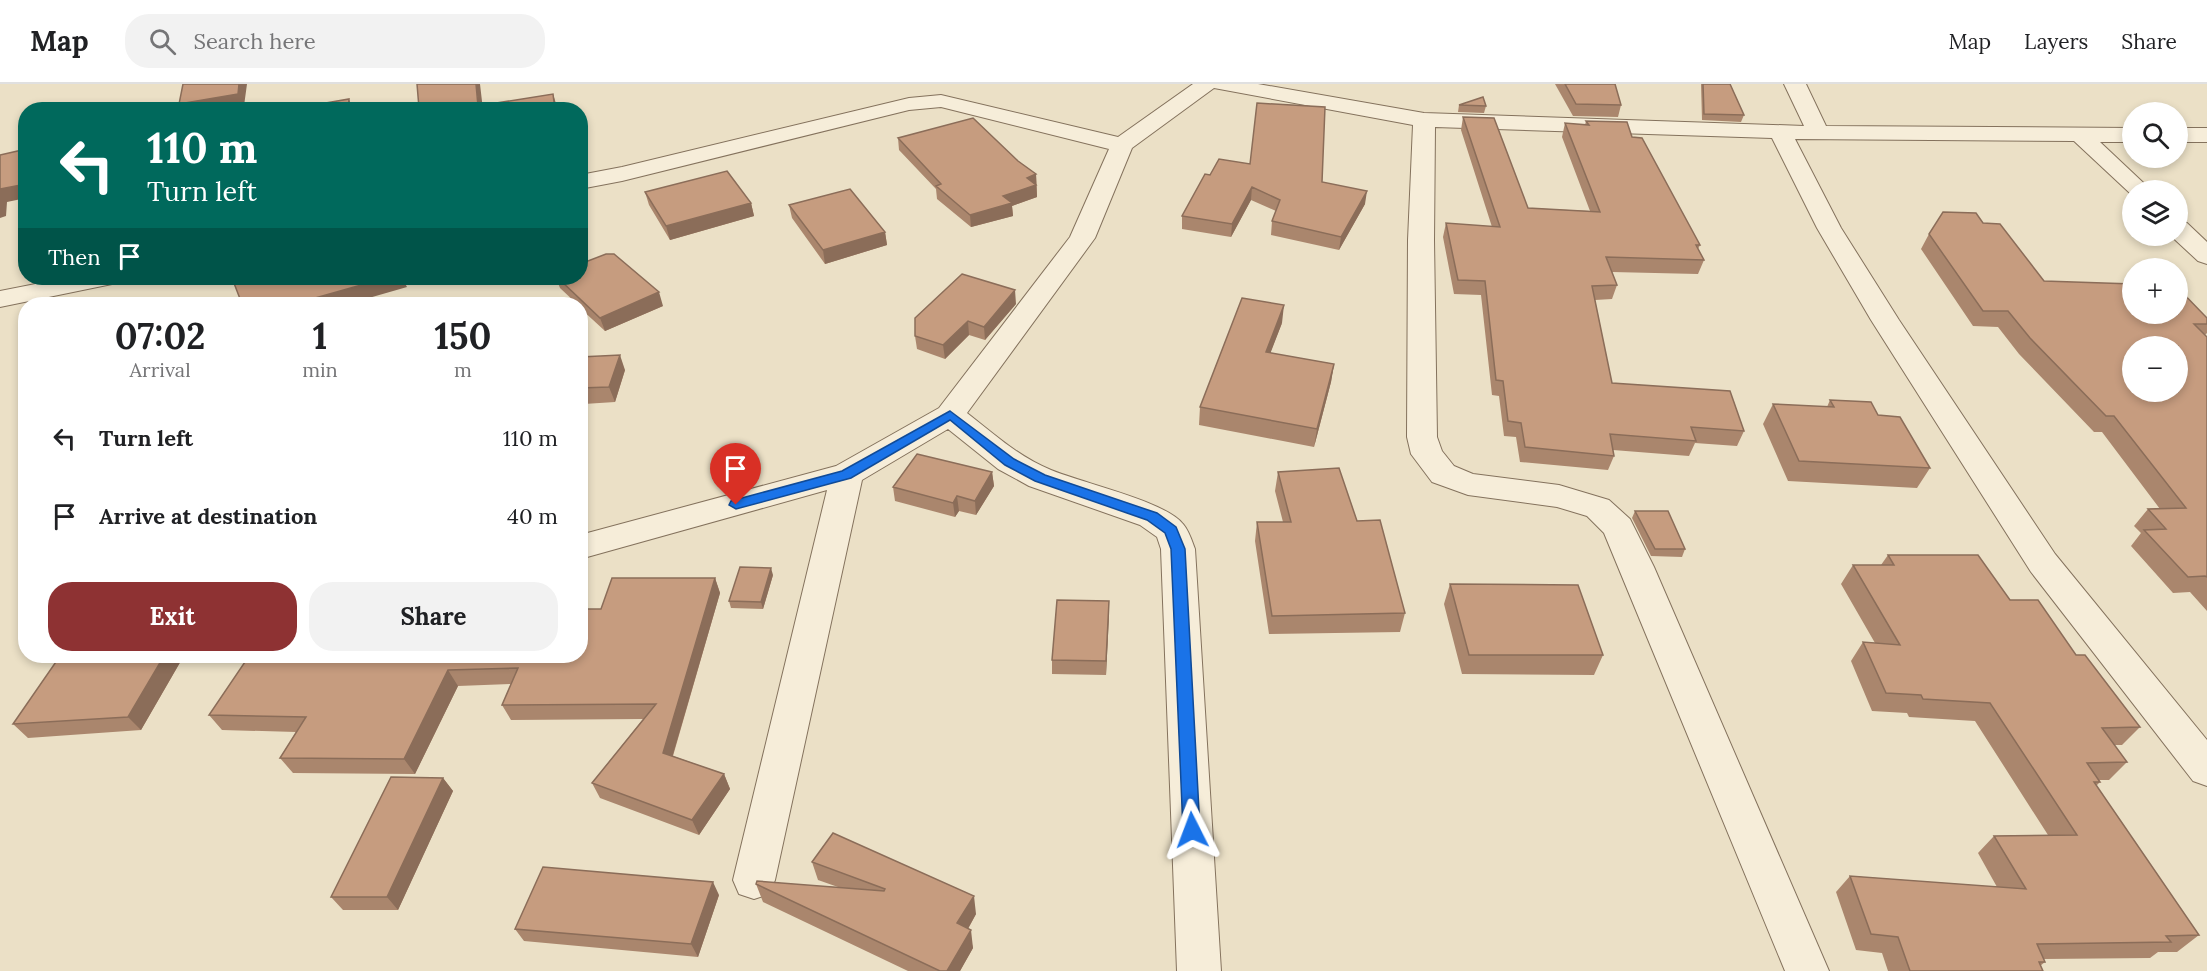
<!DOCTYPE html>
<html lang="en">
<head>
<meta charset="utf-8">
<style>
	body { margin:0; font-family:Lora,serif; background:#f2f2f2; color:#202124; height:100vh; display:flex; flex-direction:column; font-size:22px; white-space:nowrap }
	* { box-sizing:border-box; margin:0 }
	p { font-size:20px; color:#757577 }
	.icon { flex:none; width:33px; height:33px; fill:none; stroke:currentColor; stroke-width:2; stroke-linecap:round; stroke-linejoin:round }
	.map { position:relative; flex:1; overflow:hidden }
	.sheet { position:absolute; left:18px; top:213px; width:570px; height:366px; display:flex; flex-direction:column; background:#fff; border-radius:24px; box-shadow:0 3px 9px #0003 }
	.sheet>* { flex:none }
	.banner { position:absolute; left:18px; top:18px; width:570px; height:183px; border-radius:24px; box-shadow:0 3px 9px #0003; background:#00695c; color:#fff; overflow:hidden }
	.fabs { position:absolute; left:2122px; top:18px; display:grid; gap:12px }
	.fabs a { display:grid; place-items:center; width:66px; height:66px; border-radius:50%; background:#fff; box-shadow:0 3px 9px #0003; font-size:30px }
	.pin { position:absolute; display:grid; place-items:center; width:51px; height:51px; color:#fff; margin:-62px -26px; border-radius:50% 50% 50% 0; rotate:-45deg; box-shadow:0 0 6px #0007 }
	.pin .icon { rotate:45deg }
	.me { position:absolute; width:66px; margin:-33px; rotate:357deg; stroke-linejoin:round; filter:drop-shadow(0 0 4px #0008) }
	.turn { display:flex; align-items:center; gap:21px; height:126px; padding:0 30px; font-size:27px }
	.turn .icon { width:78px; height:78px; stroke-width:2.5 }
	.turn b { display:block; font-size:42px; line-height:51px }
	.then { display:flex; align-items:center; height:57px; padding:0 30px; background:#0003; gap:12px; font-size:22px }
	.eta { display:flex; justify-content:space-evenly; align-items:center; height:102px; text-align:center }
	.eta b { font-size:36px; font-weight:800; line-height:42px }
	.cta { display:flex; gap:12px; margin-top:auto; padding:12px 30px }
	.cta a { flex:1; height:69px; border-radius:24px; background:#8e3233; color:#fff; font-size:24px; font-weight:800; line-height:69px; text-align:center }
	.cta a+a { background:#f2f2f2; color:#202124 }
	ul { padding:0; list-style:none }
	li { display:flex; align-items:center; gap:18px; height:78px; padding:0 30px }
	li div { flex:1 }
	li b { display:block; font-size:22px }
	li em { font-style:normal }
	header { display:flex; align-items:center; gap:36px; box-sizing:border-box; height:84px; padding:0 30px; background:#fff; border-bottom:2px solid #e0e0e0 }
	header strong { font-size:28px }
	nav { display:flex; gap:33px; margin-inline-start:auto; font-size:21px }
	.search { width:420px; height:54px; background:#f2f2f2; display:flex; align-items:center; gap:15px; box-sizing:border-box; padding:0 21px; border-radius:24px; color:#757577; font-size:22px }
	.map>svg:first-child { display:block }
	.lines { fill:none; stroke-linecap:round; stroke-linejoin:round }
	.minor-casing { stroke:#84725d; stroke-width:2 }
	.minor { fill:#f6edd9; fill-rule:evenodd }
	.wall { fill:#aa866d }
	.shaded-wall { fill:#8b6d59 }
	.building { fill:#c69c7f; stroke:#8b6d59; stroke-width:1.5; fill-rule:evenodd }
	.route { fill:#1a73e8; stroke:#114b97; stroke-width:1.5 }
</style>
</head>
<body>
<header>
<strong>Map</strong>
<div class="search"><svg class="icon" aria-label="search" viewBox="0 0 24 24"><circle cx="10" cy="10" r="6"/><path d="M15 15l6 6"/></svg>Search here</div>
<nav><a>Map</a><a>Layers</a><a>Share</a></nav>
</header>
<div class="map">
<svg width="2207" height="887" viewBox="0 0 2207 887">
	<rect width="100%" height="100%" fill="#ebe0c6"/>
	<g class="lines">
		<g class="minor-casing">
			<path id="minor" d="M 1193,0 L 1258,0 L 1424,29 L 1804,42 L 1784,0 L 1806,0 L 1826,42 L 2133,44 L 2133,58 L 2100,58 L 2151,106 L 2133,106 L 2133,112 L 2074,57 L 1795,55 L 1841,144 L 1899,236 L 2055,470 L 2207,656 L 2207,702 L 2193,697 L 2031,488 L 1871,236 L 1817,144 L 1772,54 L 1435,43 L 1434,156 L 1437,353 L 1442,367 L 1454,382 L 1473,390 L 1559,401 L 1609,416 L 1630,435 L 1654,483 L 1829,887 L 1785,887 L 1604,449 L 1587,432 L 1557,423 L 1468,411 L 1432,398 L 1411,370 L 1407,353 L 1408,156 L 1413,41 L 1214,4 L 1132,64 L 1095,154 L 967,329 C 994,350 1019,373 1051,386 C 1082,399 1165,417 1183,440 C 1189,447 1192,457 1195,465 L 1221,887 L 1177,887 L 1161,465 L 1157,453 L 1140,441 L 1029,402 L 998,385 L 948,345 L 862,396 L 775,796 L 769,810 L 754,815 L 739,810 L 733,796 L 827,406 L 580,475 L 580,451 L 836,382 L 939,324 L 1070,153 L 1109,65 L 941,23 L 909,26 L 622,97 L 580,105 L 580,91 L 622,83 L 909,14 L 941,11 L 1118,53 Z
				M 2178,44 L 2207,44 L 2207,58 L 2178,58 Z
				M 2178,137 L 2187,139 L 2207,158 L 2207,180 L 2198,177 L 2171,152 L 2178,152 Z
				M 66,194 L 116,194 L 112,200 L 0,223 L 0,207 Z"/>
		</g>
		<use href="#minor" class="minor"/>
	</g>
	<path class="wall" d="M 1555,0 L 1615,0 L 1621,21 L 1618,33 L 1573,32 Z
		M 1701,0 L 1730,0 L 1744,31 L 1741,38 L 1702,36 Z
		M 1459,21 L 1486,22 L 1484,29 L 1458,28 Z
		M 1463,33 L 1528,124 L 1590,127 L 1562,53 L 1565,39 L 1585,41 L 1586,37 L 1632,53 L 1700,161 L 1698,165 L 1704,176 L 1698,190 L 1612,188 L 1617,201 L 1612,215 L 1595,216 L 1612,299 L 1744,347 L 1737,362 L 1695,359 L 1689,372 L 1613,366 L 1614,372 L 1608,386 L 1520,378 L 1516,353 L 1504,352 L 1499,312 L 1492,311 L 1481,211 L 1454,210 L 1443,153 L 1446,139 L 1492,143 L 1461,46 Z
		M 898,54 L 1018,77 L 1036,90 L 1037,113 L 1012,122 L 1013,132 L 971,143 L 937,115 L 936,105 L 899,66 Z
		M 1210,91 L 1322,98 L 1365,120 L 1339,166 L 1271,151 L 1272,137 L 1276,127 L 1251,116 L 1231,153 L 1182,145 L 1182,132 Z
		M 645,108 L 751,119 L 754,132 L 670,156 L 649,121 Z
		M 789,121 L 885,148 L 887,161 L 825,180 L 792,134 Z
		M 1983,139 L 2044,197 L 2207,234 L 2207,249 L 2205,251 L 2207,253 L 2207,527 L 2190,508 L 2173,509 L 2131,462 L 2141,449 L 2134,442 L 2148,425 L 2160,425 L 2102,348 L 2094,348 L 2019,270 L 1998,243 L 1973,242 L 1921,165 L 1929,150 Z
		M 556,194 L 580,194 L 663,222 L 605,247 L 580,224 L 580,220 L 577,220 L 560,204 Z
		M 1016,220 L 985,256 L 969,251 L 945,275 L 917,265 L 915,252 Z
		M 1282,239 L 1270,269 L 1334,280 L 1331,298 L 1314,363 L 1199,341 L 1200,323 Z
		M 580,273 L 625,286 L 615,318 L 584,320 L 580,339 Z
		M 1830,316 L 1930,384 L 1917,404 L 1788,397 L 1763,340 L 1773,320 L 1827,323 Z
		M 992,388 L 994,402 L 976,431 L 959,427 L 955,433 L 895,417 L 893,403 Z
		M 1278,388 L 1357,437 L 1405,529 L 1400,548 L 1269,550 L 1255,457 L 1257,438 L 1283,438 L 1275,407 Z
		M 1635,427 L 1685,465 L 1682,473 L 1651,472 L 1632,434 Z
		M 1888,471 L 2010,516 L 2076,571 L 2140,643 L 2122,661 L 2114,661 L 2127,678 L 2109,696 L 2099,696 L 2100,698 L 2096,702 L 2199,851 L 2177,868 L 2158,868 L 2150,874 L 2044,875 L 2045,878 L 2040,882 L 2043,887 L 1888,887 L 1882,869 L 1856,866 L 1836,808 L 1850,792 L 1997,803 L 1978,769 L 1994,752 L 2048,751 L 1975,637 L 1909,633 L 1907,629 L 1872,627 L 1851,577 L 1863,558 L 1875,559 L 1841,500 L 1853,481 L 1881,481 Z
		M 773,491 L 763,525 L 731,524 L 729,517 Z
		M 715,494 L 720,509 L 673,672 L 724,690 L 730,705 L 699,751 L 600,714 L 592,699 L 643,635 L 511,636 L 502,621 L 511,600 L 458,602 L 415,690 L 293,689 L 280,674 L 296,648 L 222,646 L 209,631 L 249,572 L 580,572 L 601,525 Z
		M 1450,500 L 1603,571 L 1594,591 L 1462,590 L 1444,520 Z
		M 1109,517 L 1106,591 L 1052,590 L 1052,576 Z
		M 60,572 L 179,572 L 182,575 L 141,646 L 28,654 L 13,640 Z
		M 443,694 L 453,707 L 398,826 L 343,826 L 331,813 Z
		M 812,778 L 976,830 L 968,845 L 973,864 L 960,887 L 908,887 L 763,818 L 756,800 L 838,803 L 818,796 Z
		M 719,811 L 698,873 L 524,857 L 515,845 Z"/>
	<path class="shaded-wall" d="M 239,0 L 247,0 L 244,22 L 227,26 L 182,26 L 179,20 Z
		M 476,0 L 480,0 L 483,26 L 478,22 Z
		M 553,10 L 558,26 L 555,26 Z
		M 349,15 L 353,26 L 348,26 Z
		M 22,66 L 26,71 L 26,114 L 7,118 L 6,132 L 0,134 L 0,105 Z
		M 1036,90 L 1037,113 L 1012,122 L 1013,132 L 971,143 L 970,131 L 1003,112 L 1027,94 Z
		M 1252,103 L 1251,116 L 1231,153 L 1232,140 Z
		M 1367,107 L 1365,120 L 1339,166 L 1341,153 Z
		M 751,119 L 754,132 L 670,156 L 666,142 Z
		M 885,148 L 887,161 L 825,180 L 823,166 Z
		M 386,194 L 402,194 L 407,203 L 348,220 L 294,220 Z
		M 1015,206 L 1016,220 L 985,256 L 984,243 Z
		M 659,208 L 663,222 L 605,247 L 600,234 Z
		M 1284,221 L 1282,239 L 1264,286 L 1266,268 Z
		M 968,237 L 969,251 L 945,275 L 943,261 Z
		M 620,271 L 625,286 L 615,318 L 609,303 Z
		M 1334,280 L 1331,298 L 1314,363 L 1317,345 Z
		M 580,311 L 584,320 L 580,339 Z
		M 992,388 L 994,402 L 976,431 L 975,417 Z
		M 957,412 L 959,427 L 955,433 L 953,419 Z
		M 771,484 L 773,491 L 763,525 L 761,518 Z
		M 715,494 L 720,509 L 669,684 L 663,669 Z
		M 1109,517 L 1109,531 L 1106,591 L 1106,577 Z
		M 164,572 L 179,572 L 182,575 L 141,646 L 128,633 Z
		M 448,586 L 458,602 L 415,690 L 404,675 Z
		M 724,690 L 730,705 L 699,751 L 692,736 Z
		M 443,694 L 453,707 L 398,826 L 387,813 Z
		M 713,798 L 719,811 L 698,873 L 691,860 Z
		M 974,812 L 976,830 L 961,857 L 957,839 Z
		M 971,846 L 973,864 L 960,887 L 947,887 Z"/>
	<path class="building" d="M 183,0 L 239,0 L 238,10 L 179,20 Z
		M 417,0 L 476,0 L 478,22 L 553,10 L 555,26 L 411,26 L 419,24 Z
		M 1565,0 L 1615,0 L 1621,21 L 1576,20 Z
		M 1703,0 L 1730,0 L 1744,31 L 1704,30 Z
		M 1483,13 L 1486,22 L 1459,21 Z
		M 349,15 L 348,26 L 308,26 L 309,22 Z
		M 1257,19 L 1325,23 L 1322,98 L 1367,107 L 1341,153 L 1272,137 L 1280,116 L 1252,103 L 1232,140 L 1182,132 L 1205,90 L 1210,91 L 1219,75 L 1250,80 Z
		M 1463,33 L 1494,34 L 1528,124 L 1600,128 L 1565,39 L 1589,41 L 1586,37 L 1627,38 L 1632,53 L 1642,54 L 1700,161 L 1696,161 L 1704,176 L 1606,173 L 1617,201 L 1592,202 L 1612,299 L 1730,307 L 1744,347 L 1691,343 L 1696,357 L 1610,350 L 1614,372 L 1525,363 L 1521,339 L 1508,337 L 1503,297 L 1496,296 L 1485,197 L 1458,196 L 1446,139 L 1500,143 Z
		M 973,34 L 1018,77 L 1036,90 L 1027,94 L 1036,101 L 1003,112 L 1012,119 L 970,131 L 936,102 L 941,100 L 898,54 Z
		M 22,66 L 21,101 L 0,105 L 0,71 Z
		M 727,87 L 751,119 L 666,142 L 645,108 Z
		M 850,105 L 885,148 L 823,166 L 789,121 Z
		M 1943,128 L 1976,129 L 1983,139 L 2000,140 L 2044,197 L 2133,200 L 2133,230 L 2178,230 L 2178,204 L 2207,234 L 2207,240 L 2194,240 L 2207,253 L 2207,493 L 2205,492 L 2188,493 L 2144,446 L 2166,445 L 2148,425 L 2186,424 L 2114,332 L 2106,332 L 2030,254 L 2008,227 L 1983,227 L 1929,150 ZM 2133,262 L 2178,262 L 2178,308 L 2133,308 Z
		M 606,170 L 614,170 L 659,208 L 600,234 L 558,194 L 580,194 L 580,180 Z
		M 962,190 L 1015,206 L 984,243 L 968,237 L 943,261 L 915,252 L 915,234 Z
		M 232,194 L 386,194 L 294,220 L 242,220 Z
		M 1242,214 L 1284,221 L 1266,268 L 1334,280 L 1317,345 L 1200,323 Z
		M 620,271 L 609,303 L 580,304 L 580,273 Z
		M 1830,316 L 1871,318 L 1878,331 L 1900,333 L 1930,384 L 1799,377 L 1773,320 L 1834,323 Z
		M 917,370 L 992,388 L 975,417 L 957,412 L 953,419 L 893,403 Z
		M 1339,384 L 1357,437 L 1380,436 L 1405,529 L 1272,532 L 1257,438 L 1291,438 L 1278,388 Z
		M 1635,427 L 1668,427 L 1685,465 L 1655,465 Z
		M 1888,471 L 1978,471 L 2010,516 L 2038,516 L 2076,571 L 2085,571 L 2140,643 L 2102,644 L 2127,678 L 2087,679 L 2100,698 L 2094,698 L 2199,851 L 2166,852 L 2171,858 L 2037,860 L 2045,878 L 2039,878 L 2043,887 L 1910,887 L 1898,853 L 1871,850 L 1850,792 L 2026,805 L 1994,752 L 2077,751 L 1990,619 L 1923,615 L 1921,611 L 1886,609 L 1863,558 L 1900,561 L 1853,481 L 1894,481 Z
		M 740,483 L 771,484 L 761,518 L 729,517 Z
		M 612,494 L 715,494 L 663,669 L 724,690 L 692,736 L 592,699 L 656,620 L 502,621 L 518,584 L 448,586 L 404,675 L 280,674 L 306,633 L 209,631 L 249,572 L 580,572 L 580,525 L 601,525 Z
		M 1450,500 L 1578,501 L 1603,571 L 1469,571 Z
		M 1057,516 L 1109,517 L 1106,577 L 1052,576 Z
		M 60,572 L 164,572 L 128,633 L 13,640 Z
		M 391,693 L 443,694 L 387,813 L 331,813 Z
		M 833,749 L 974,812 L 957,839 L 971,846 L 947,887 L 940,887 L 756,800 L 757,797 L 884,807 L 885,805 L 812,778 Z
		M 543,783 L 713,798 L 691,860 L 515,845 Z"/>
	<path class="route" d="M 950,327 L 1014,375 L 1045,391 L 1157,429 L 1176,443 L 1185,465 L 1200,746 L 1198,752 L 1192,754 L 1186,752 L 1183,746 L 1171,465 L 1165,449 L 1147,436 L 1035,397 L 1005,381 L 950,336 L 851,394 L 736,425 L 729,421 L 731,417 L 842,387 Z"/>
</svg>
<div class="fabs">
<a><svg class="icon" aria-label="search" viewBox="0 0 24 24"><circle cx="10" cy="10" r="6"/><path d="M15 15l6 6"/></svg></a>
<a><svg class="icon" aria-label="layers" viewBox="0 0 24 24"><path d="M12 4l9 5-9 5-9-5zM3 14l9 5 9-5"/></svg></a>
<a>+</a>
<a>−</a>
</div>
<div class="pin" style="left:736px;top:421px;background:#d93025"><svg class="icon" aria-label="arrive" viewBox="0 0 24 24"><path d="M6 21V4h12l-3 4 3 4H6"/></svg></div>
<svg class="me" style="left:1192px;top:746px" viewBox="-20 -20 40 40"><path d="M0-17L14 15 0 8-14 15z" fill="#1a73e8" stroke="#fff" stroke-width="4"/></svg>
<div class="banner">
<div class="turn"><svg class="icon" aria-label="left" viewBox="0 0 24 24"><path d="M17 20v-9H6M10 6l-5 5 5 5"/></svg><div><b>110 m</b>Turn left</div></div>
<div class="then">Then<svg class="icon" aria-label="arrive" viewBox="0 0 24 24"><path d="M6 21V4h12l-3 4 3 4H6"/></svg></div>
</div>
<section class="sheet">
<div class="eta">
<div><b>07:02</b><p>Arrival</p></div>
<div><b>1</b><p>min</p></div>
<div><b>150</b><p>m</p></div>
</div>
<ul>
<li><svg class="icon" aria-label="left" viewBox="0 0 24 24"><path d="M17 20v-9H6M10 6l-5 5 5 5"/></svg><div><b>Turn left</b></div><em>110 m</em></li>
<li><svg class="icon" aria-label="arrive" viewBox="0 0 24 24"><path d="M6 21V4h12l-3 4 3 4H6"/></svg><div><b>Arrive at destination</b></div><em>40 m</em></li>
</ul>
<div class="cta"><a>Exit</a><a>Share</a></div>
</section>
</div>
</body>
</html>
